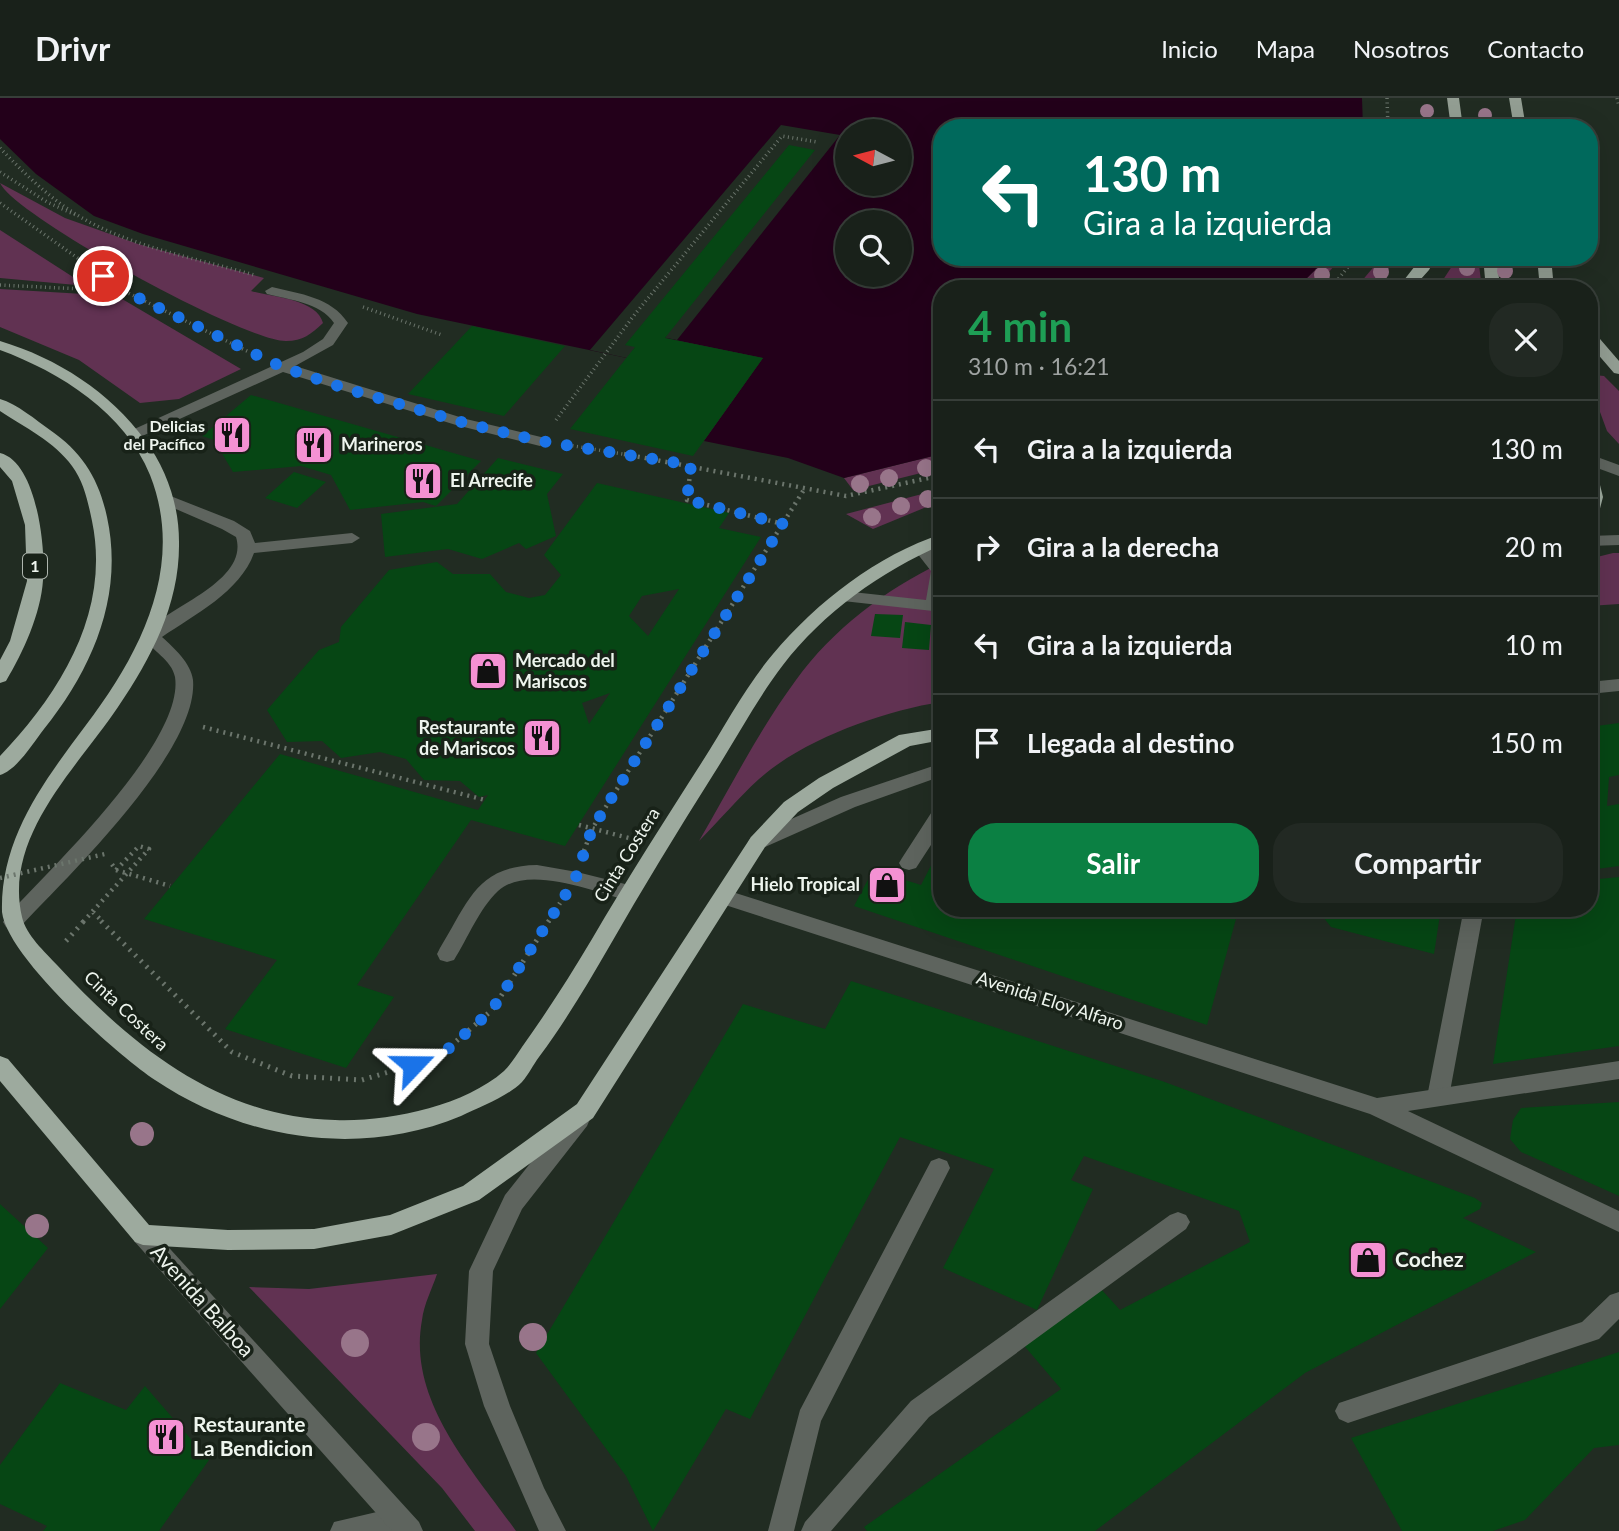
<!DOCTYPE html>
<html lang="es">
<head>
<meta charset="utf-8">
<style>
	body { margin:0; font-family:Lato,sans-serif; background:#222923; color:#f1f3f6; height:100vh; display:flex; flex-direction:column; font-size:26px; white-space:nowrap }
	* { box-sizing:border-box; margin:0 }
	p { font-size:23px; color:#9fa3a2 }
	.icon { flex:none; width:38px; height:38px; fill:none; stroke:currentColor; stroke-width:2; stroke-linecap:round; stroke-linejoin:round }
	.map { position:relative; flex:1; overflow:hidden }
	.panel { position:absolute; left:933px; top:182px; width:665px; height:637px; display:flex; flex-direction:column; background:#19211a; border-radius:28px; box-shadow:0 7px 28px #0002,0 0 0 2px #373e39 }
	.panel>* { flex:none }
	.hud { position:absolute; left:933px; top:21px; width:665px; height:147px; border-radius:28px; box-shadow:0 7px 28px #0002,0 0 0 2px #373e39; background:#00695c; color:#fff; overflow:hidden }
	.needle { width:46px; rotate:277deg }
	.controls { position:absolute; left:835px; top:21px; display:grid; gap:14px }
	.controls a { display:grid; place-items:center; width:77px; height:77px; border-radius:50%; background:#19211a; box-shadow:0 7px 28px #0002,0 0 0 2px #373e39; font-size:35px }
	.pin { position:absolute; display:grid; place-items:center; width:60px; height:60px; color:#fff; margin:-30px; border:4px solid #fff; border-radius:50%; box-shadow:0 2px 7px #0007 }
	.me { position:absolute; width:77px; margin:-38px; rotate:67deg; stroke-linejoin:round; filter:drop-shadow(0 0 5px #0008) }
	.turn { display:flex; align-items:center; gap:24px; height:147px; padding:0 35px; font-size:32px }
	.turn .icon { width:91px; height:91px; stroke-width:2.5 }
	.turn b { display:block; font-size:49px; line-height:60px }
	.round { display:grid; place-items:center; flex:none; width:74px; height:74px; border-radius:28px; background:#222923 }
	.head { display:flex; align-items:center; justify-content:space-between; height:119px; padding:0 35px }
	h1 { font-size:42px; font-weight:700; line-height:52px; color:#1e9e55 }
	.button { display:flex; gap:14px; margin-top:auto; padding:14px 35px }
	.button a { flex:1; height:80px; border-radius:28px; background:#0b8043; color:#fff; font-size:28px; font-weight:700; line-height:80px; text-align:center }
	.button a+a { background:#222923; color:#f1f3f6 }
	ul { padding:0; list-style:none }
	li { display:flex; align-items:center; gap:21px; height:98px; padding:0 35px; border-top:2px solid #373e39 }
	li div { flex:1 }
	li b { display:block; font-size:26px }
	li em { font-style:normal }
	header { display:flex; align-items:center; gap:42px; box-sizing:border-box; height:98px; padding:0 35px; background:#19211a; border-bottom:2px solid #373e39 }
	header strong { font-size:33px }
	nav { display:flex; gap:38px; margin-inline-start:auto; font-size:24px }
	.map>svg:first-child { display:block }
	.green { fill:#613252 }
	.water { fill:#23001a; fill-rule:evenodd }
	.pier { fill:#212c22 }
	.building { fill:#064614; fill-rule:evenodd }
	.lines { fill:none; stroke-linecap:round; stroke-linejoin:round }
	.path-far2 { stroke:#6b756c; stroke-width:3.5; stroke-dasharray:1 3.5; stroke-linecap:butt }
	.path-far1 { stroke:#6b756c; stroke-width:4.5; stroke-dasharray:2 5; stroke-linecap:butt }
	.path { stroke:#6b756c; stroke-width:5; stroke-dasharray:2 6; stroke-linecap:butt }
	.service { fill:#5e645e; fill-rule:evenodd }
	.pedestrian { fill:#5e645e; fill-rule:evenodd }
	.minor { fill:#5e645e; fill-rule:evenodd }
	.tertiary { fill:#5e645e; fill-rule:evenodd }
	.primary { fill:#939e93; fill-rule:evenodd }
	.trunk { fill:#9daa9e; fill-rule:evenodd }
	.path-bridge { stroke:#6b756c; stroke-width:4.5; stroke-dasharray:2 5; stroke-linecap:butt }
	.tree { fill:#98758a }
	.route { stroke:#1a73e8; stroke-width:12; stroke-dasharray:0 21.6 }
	.labels { text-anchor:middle; stroke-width:7; stroke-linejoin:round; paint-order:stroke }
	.far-poi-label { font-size:16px; font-weight:bold; fill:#eef5ee; stroke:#182218; text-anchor:end }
	.shield { fill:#182218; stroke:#aeb6ae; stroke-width:2 }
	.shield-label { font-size:16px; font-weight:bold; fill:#eef5ee }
	.poi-label { font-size:18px; font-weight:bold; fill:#eef5ee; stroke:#182218; text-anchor:start }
	.street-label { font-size:18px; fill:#eef5ee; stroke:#182218 }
	.near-poi-label { font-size:21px; font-weight:bold; fill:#eef5ee; stroke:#182218; text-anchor:start }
	.near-street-label { font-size:21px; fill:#eef5ee; stroke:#182218 }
</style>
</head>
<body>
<header>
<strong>Drivr</strong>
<nav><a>Inicio</a><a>Mapa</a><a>Nosotros</a><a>Contacto</a></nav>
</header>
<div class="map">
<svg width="1619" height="1433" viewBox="0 0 1619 1433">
	<rect width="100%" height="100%" fill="#212c22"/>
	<path class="green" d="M 0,85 L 65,120 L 138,146 L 264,180 L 251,193 C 272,199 317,201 323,225 C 311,236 303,243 286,243 C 246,244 16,119 0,85 Z
		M 0,132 L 87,188 L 0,180 Z
		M 1325,159 L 1342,159 L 1314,191 L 1296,191 L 1321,166 Z
		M 1382,159 L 1398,159 L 1372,191 L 1355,191 Z
		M 1458,159 L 1478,159 L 1482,191 L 1437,191 Z
		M 0,191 L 117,198 L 241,271 L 179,301 L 140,305 L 79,262 L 0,229 Z
		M 1594,277 L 1604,278 L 1619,293 L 1619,346 L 1607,333 L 1589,284 L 1589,279 Z
		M 941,356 L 941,370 L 853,392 L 844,380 Z
		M 941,391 L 941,403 L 873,431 L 846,416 Z
		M 1613,455 L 1619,455 L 1619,506 L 1589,508 L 1589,461 Z
		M 941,465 L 941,604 C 883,613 804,641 759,681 C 738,700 719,723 699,743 C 730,690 759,632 796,582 C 832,532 886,491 941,465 Z
		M 437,1176 C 432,1191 424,1206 422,1222 C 407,1303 473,1372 516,1433 L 475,1433 L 442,1390 L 249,1189 L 309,1191 Z"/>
	<path class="water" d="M 0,0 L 1362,0 L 1363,30 L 942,30 L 942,159 L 1325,159 L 1321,166 L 1296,191 L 942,191 L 941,356 L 844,380 L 788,360 L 704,343 L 763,260 L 646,236 L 627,260 L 417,216 L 143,136 L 94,118 L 36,76 L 0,41 ZM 847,33 L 900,33 L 900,86 L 847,86 ZM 847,124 L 900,124 L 900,177 L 847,177 Z"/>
	<path class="pier" d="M 781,27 L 840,37 L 677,242 L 646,236 L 627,260 L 590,252 Z"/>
	<path class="building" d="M 789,47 L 815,52 L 665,240 L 763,260 L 693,358 L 570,331 L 635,249 L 625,247 Z
		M 472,228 L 565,248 L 504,318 L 408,296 Z
		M 251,297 L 481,363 L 436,408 L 423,404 L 350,412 L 331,377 L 301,368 L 233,374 L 214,342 L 202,338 Z
		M 498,360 L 563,376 L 547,396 L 556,438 L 526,451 L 519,445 L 482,461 L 448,451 L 385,459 L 381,416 L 457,406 Z
		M 294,374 L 326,384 L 297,410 L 265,400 Z
		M 597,385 L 729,415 L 719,430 L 761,439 L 565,748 L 471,722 L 357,887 L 394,899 L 346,970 L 225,931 L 277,862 L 144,821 L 280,656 L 478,712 L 488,697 L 479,699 L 460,683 L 424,682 L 406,661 L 380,654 L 341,660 L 322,643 L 287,644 L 267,612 L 319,552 L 339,544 L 341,529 L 389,472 L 437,464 L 453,476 L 490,476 L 506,494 L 529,500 L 545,497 L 561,477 L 544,457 ZM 679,491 L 648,538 L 629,518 L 642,498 ZM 610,595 L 589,626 L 582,605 Z
		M 875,516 L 903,517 L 900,540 L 871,538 Z
		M 905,524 L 931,527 L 929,552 L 902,550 Z
		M 1619,625 L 1619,677 L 1609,679 L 1607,708 L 1619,706 L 1619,768 L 1589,772 L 1589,629 Z
		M 942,746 L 942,810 L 1239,810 L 1207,927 L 854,808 L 873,772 L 921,787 Z
		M 1619,779 L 1619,948 L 1493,966 L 1517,810 L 1589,810 L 1589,782 Z
		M 1316,810 L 1441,810 L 1434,856 L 1331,829 Z
		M 851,883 L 1162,983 L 1475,1100 L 1482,1105 L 1480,1111 L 1463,1120 L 1536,1154 L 1305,1275 L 1095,1433 L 867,1433 L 864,1429 L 1061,1291 L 1021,1244 L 1101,1191 L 1120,1212 L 1250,1144 L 1239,1113 L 1084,1058 L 1071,1082 L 1093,1091 L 1037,1212 L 943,1170 L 994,1071 L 900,1039 L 750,1321 L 726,1311 L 653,1433 L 626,1378 L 536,1255 L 743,906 L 825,931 Z
		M 1619,1004 L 1619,1098 L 1521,1054 L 1510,1041 L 1513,1022 L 1521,1010 Z
		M 0,1106 L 48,1150 L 0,1211 Z
		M 1619,1254 L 1619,1347 L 1594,1350 L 1525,1422 L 1493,1433 L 1402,1433 L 1351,1340 Z
		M 60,1285 L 126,1312 L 145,1288 L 209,1362 L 159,1433 L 43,1433 L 47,1428 L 0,1406 L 0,1367 Z"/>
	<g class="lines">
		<path class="path-far2" d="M 1387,0 L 1388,30
			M 1617,0 L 1619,8
			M 0,50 C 23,74 48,99 77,117 C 130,149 195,160 254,177
			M 0,74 L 47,104 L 78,118
			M 0,105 L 124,193 L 249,254
			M 0,187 L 122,193
			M 1330,191 L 1356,159
			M 363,209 L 442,237
			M 556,322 L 635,216 L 782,38 L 817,44
			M 568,347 L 635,358"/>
		<path class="path-far1" d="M 624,356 L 846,398 L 942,377
			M 691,367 L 687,402 L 783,426
			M 203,629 L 485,702
			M 579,727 L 629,740
			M 584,753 L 592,731 L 805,390
			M 93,814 L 103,824
			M 83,824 L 149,751 L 139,748 L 116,772 L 111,765
			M 548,824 L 560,805"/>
		<path class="path" d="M 101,823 L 232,954 L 292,978 L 362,982 L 438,959 L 492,912 L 549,823
			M 66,843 L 84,823"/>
		<path class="service" d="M 272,189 C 300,196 331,199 348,225 L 333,247 L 295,268 L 466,321 L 545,340 L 548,343 L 540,348 L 456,327 L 283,274 L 140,339 L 130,339 L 127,336 L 130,333 L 303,254 L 323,241 L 334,225 C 320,204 289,202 267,196 L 265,193 Z
			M 168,397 L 234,423 L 250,433 L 255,445 L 352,435 L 360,440 L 352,445 L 254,455 C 240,494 194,517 162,539 C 174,550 191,565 193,582 C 199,653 68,778 20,829 L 13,832 L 6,829 L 3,824 L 6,819 C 49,772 185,644 175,579 C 172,562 151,552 142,538 C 163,510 250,485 236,439 L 222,431 L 162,405 L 160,402 L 162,399 Z
			M 921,445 L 927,446 L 942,463 L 942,508 L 939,512 L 933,513 L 843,503 L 834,498 L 843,493 L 926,502 L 931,473 L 913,450 Z
			M 942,707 L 942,730 L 916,770 L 909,772 L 902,770 L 899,765 L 902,760 L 935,709 Z
			M 537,767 L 577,774 L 629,787 L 636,790 L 639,795 L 636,800 L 629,803 C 596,794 527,766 498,793 C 479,811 468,840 454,862 L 447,864 L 440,862 L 437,856 L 440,850 C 468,805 476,768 537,767 Z
			M 1464,810 L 1484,810 L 1449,999 L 1446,1005 L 1438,1008 L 1430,1005 L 1427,999 Z
			M 939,1060 L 947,1063 L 950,1070 L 821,1323 L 794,1433 L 768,1433 L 800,1312 L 931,1063 Z
			M 1178,1114 L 1186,1117 L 1190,1124 L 1186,1131 L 929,1319 L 831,1433 L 801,1433 L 805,1424 L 911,1303 L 1170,1117 Z
			M 1619,1194 L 1619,1221 L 1599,1241 L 1348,1325 L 1339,1321 L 1335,1313 L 1339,1305 L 1582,1224 L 1610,1197 Z
			M 398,1409 L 407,1413 L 411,1422 L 407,1431 L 403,1433 L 330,1433 L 334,1424 Z"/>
		<path class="pedestrian" d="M 1619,581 L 1619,593 L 1589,596 L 1589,584 Z
			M 942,665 L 942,678 L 855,709 L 765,749 L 751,749 L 748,744 L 751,739 L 841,699 Z"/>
		<path class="minor" d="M 723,791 L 1377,1000 L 1619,963 L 1619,981 L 1408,1013 L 1619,1113 L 1619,1134 L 1370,1016 L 716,804 L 713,799 L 716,794 Z"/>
		<path class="tertiary" d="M 1589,356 L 1619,367 L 1619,378 L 1589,367 Z
			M 1619,437 L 1619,447 L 1589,448 L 1589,438 Z
			M 579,1012 L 587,1014 L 590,1021 L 587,1028 L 522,1111 L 493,1173 L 489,1246 L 510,1308 L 544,1390 L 566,1433 L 539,1433 L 484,1308 L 465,1246 L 469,1173 L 505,1097 L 571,1014 Z
			M 143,1127 L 151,1130 L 419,1424 L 423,1433 L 392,1433 L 135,1144 L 131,1137 L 135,1130 Z"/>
		<path class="primary" d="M 1447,0 L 1459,0 L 1463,30 L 1451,30 Z
			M 1509,0 L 1521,0 L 1526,30 L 1514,30 Z
			M 1483,159 L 1497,159 L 1500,191 L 1486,191 Z
			M 1537,159 L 1551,159 L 1554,191 L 1540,191 Z
			M 1589,233 L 1594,234 L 1619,263 L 1619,276 L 1614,275 L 1589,246 Z"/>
		<path class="trunk" d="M 1422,159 L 1436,159 L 1429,172 L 1412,191 L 1397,191 Z
			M 0,243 C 57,260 110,294 145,342 C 167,372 179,407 179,444 C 180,505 152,559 118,609 C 78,669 3,738 22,819 C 26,837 45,854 57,867 C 133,949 219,1019 335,1022 C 387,1024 463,1009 504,973 C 511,966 516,958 522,949 C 547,914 570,878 592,841 C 627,781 665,722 702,664 C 725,628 746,588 773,556 C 817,504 877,457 942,436 L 942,447 C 881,473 823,515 783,567 C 757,601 736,641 713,677 C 677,734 642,791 609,849 C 587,887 565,924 539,959 C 533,967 529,976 522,984 C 507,999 480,1009 461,1018 C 360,1060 244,1042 155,982 C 116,956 7,859 2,814 C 0,740 45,682 86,627 C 140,556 186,468 150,377 C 125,315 60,274 0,252 Z
			M 0,301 C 17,306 36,322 50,332 C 82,354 99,381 107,419 C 124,497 93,570 44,631 C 33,645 17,672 0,677 L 0,658 C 60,595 111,514 92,423 C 88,404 84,384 72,368 C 55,344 24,329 0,313 Z
			M 0,355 C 37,364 46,451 43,482 C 41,515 23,555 6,583 L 0,585 L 0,562 L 10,543 L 27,483 L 25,427 L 12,383 L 0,369 Z
			M 1589,370 L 1597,375 L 1603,399 L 1597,422 L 1589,427 Z
			M 942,630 L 942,642 L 910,648 L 833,690 L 798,714 L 765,749 L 593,1020 L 479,1102 L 391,1137 L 314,1151 L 228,1152 L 143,1147 L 135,1144 L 0,983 L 0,958 L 8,961 L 149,1127 L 228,1132 L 314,1131 L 390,1117 L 463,1088 L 577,1006 L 751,739 L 784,704 L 819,680 L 899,637 Z"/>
		<path class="path-bridge" d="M 116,772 L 170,788
			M 0,780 L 105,756"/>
	</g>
	<g class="tree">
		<circle cx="1427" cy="13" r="7"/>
		<circle cx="1485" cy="17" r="7"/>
		<circle cx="1467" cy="170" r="8"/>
		<circle cx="1505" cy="173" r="8"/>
		<circle cx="1381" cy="174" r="8"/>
		<circle cx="1322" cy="177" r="8"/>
		<circle cx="926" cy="370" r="9"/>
		<circle cx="889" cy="380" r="9"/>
		<circle cx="860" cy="386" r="9"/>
		<circle cx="928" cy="401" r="9"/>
		<circle cx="901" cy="408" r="9"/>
		<circle cx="872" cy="419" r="9"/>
		<circle cx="142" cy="1036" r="12"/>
		<circle cx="37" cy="1128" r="12"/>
		<circle cx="533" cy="1239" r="14"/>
		<circle cx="355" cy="1245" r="14"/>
		<circle cx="426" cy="1339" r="14"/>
	</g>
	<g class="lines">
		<path class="route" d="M 103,178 L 124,193 L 282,269 L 344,290 L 461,324 L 540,343 L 691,367 L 687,402 L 783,426 L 592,731 L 575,782 L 492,912 L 439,959 L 413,967"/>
	</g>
	<defs>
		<g id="restaurant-square" transform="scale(2.0125)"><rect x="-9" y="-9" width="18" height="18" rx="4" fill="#f491d3" stroke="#182218"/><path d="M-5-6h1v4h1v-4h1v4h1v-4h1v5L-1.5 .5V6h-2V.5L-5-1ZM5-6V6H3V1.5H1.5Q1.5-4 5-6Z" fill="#111"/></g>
		<g id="shop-square" transform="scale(2.0125)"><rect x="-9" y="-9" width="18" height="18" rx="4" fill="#f491d3" stroke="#182218"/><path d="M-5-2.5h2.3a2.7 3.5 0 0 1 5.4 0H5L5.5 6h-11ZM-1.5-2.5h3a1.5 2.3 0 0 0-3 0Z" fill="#111"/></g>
	</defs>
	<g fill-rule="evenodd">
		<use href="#restaurant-square" x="232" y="337"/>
		<use href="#restaurant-square" x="314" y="347"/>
		<use href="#restaurant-square" x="423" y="383"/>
		<use href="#shop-square" x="488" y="573"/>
		<use href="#restaurant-square" x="542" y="640"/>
		<use href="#shop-square" x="887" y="787"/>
		<use href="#shop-square" x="1368" y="1162"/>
		<use href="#restaurant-square" x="166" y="1339"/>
	</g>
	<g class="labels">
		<g class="far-poi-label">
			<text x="205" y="334">Delicias<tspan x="205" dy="18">del Pacífico</tspan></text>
		</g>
		<rect class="shield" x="23" y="455.5" width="24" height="25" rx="5"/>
		<g class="shield-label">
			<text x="35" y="474">1</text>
		</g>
		<g class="poi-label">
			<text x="341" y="353">Marineros</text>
			<text x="450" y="389">El Arrecife</text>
			<text x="515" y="569">Mercado del<tspan x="515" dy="21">Mariscos</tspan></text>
			<text x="515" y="636" text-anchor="end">Restaurante<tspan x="515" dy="21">de Mariscos</tspan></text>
			<text x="860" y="793" text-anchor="end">Hielo Tropical</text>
		</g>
		<g class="street-label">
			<text transform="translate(627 757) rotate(-58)" y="6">Cinta Costera</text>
			<text transform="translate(1050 903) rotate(18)" y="6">Avenida Eloy Alfaro</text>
			<text transform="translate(126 913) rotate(43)" y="6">Cinta Costera</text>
		</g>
		<g class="near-poi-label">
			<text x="1395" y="1169">Cochez</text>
			<text x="193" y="1334">Restaurante<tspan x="193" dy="24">La Bendicion</tspan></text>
		</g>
		<g class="near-street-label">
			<text transform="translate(202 1203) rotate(48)" y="7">Avenida Balboa</text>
		</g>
	</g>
</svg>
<div class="controls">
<a><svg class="needle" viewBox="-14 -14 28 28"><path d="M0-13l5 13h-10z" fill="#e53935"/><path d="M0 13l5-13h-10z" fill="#9fa3a2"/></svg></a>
<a><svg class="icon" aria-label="search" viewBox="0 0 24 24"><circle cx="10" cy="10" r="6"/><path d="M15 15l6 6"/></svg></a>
</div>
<div class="pin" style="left:103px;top:178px;background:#d93025"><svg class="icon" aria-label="arrive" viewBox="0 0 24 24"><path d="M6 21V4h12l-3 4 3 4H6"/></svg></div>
<svg class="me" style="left:413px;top:967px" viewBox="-20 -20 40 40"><path d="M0-17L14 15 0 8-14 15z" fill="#1a73e8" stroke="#fff" stroke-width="4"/></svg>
<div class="hud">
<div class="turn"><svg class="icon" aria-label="left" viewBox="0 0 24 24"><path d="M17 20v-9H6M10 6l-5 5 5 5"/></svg><div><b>130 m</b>Gira a la izquierda</div></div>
</div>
<section class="panel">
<div class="head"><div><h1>4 min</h1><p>310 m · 16:21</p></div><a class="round"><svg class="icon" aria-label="close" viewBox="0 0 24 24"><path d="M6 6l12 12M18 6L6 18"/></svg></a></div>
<ul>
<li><svg class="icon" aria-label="left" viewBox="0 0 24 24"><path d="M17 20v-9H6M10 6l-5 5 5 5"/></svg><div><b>Gira a la izquierda</b></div><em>130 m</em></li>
<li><svg class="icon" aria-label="right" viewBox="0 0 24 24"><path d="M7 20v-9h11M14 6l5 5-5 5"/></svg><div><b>Gira a la derecha</b></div><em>20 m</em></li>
<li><svg class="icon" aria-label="left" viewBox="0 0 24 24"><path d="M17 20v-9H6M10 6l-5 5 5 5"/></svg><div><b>Gira a la izquierda</b></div><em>10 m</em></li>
<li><svg class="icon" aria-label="arrive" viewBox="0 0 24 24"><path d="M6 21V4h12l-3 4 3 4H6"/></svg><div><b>Llegada al destino</b></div><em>150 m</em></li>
</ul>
<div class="button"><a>Salir</a><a>Compartir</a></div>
</section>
</div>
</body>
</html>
